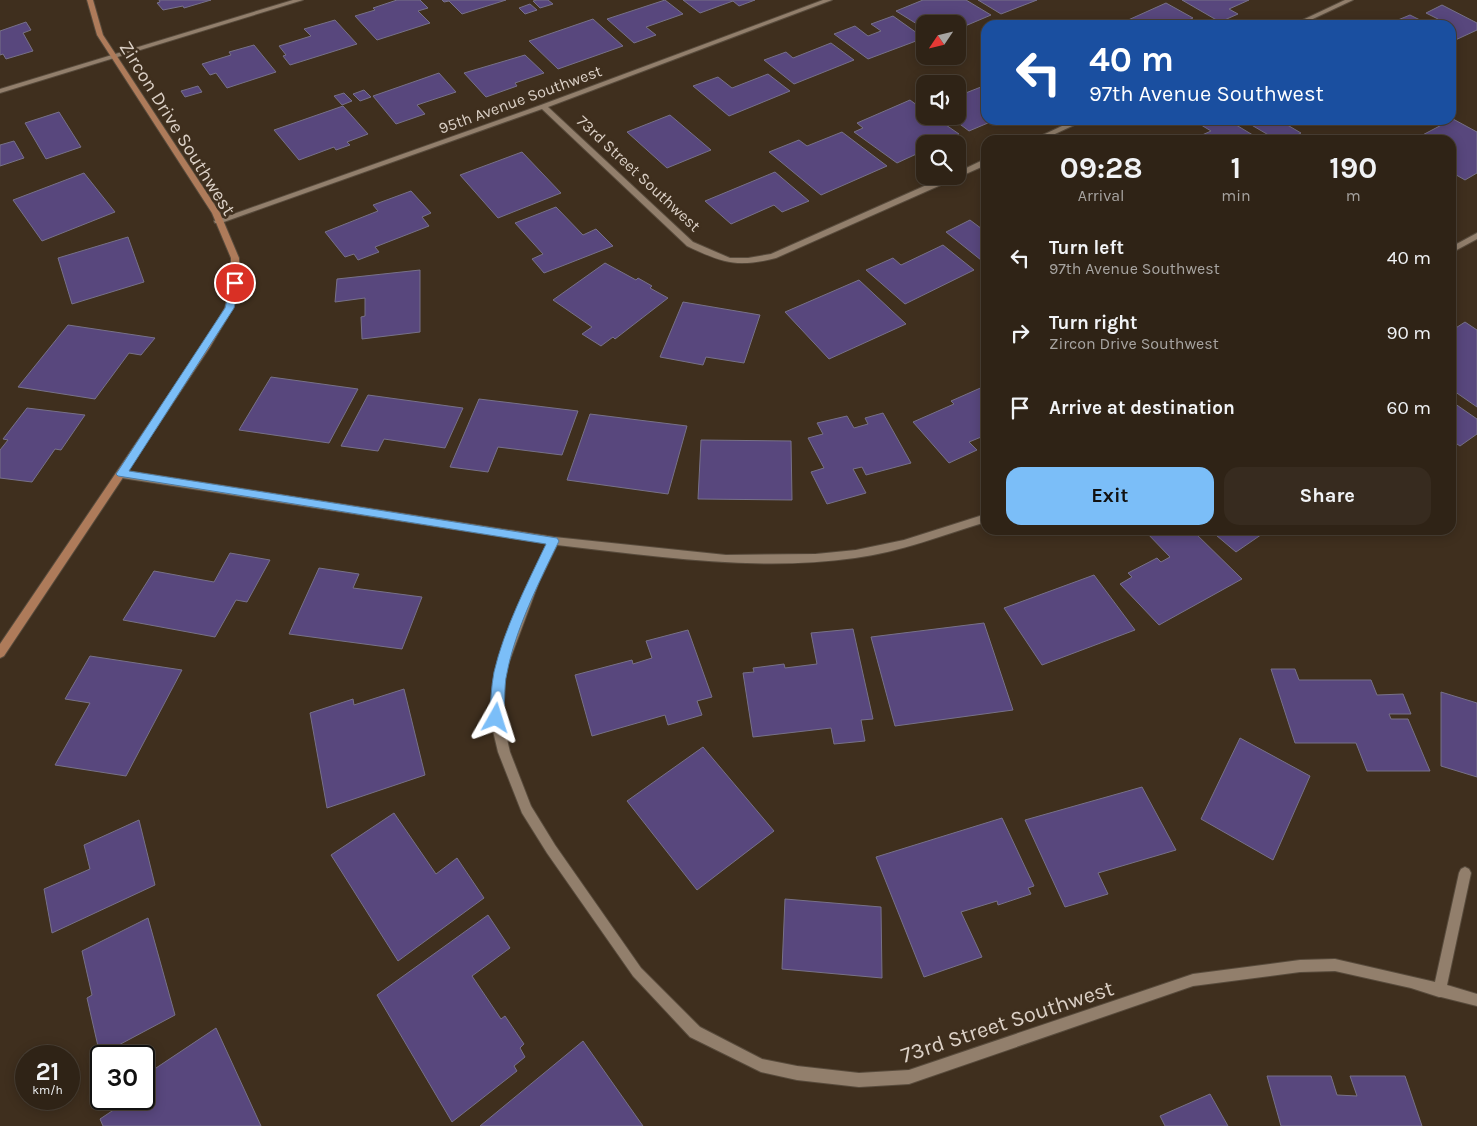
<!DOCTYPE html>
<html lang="en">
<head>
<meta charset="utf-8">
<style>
	body { margin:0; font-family:Karla,sans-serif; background:#372b1f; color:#f1f3f6; height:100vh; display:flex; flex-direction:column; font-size:19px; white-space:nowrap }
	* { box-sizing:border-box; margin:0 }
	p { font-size:16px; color:#a7a4a1 }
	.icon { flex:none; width:28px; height:28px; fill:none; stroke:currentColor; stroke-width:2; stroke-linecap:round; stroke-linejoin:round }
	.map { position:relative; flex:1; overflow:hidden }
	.sheet { position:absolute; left:981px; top:135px; width:475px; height:400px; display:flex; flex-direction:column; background:#2f2316; border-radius:15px; box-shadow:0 2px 12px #0003,0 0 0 1px #4a4035 }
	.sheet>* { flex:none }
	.banner { position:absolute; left:981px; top:20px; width:475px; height:105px; border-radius:15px; box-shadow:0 2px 12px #0003,0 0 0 1px #4a4035; background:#1a4fa0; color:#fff; overflow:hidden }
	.needle { width:32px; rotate:235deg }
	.fabs { position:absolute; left:916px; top:15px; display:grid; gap:10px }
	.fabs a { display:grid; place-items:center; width:50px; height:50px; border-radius:10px; background:#2f2316; box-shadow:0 2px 12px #0003,0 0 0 1px #4a4035; font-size:25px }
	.speed { position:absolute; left:15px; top:1045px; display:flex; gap:10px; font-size:25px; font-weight:700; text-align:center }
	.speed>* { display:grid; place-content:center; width:65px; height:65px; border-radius:50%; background:#2f2316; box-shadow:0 2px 12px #0003,0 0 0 1px #4a4035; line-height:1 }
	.speed small { font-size:12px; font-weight:400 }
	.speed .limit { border:2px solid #111; border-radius:8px; background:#fff; color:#111 }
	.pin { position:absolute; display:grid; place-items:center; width:42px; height:42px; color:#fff; margin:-21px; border:2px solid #fff; border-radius:50%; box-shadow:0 1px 5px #0007 }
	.me { position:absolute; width:55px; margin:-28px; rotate:6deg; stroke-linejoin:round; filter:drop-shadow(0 0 4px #0008) }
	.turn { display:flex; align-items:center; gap:18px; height:105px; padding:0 25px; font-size:22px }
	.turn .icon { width:65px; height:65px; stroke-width:2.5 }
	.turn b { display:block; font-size:35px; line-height:42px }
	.eta { display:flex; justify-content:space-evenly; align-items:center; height:85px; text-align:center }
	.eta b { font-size:30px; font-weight:700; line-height:35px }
	.primary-button { display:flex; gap:10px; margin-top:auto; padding:10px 25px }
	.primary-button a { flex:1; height:58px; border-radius:15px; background:#7bbef8; color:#111; font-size:20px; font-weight:700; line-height:58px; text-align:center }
	.primary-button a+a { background:#372b1f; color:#f1f3f6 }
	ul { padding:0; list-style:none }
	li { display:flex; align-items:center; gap:15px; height:75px; padding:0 25px }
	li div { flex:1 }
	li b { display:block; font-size:19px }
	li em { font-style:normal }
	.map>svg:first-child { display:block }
	.building { fill:#58477d; stroke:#777188 }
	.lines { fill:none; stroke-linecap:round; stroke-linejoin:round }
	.street-casing { stroke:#584b3c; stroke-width:2 }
	.secondary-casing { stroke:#584b3c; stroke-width:2 }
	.street { fill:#927f6c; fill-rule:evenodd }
	.secondary { fill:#ae7b5a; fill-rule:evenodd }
	.route { fill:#7bbef8; stroke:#507ca1 }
	.labels { text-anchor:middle; stroke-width:5; stroke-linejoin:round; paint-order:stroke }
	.far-street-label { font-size:16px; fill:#dbd0c6; stroke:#3f2f1e }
	.street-label { font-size:19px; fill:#dbd0c6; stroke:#3f2f1e }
	.near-street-label { font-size:22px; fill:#dbd0c6; stroke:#3f2f1e }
</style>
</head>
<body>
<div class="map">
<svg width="1477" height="1126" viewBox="0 0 1477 1126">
	<rect width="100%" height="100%" fill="#3f2f1e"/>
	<path class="building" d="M 159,0 L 211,0 L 184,8 L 183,6 L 163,10 L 157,3 L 160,2 Z
		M 397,0 L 420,0 L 428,8 L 418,11 L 430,23 L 377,40 L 355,16 L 375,10 L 373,8 Z
		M 442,0 L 506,0 L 462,14 L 449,1 L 444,2 Z
		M 537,0 L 548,0 L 553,4 L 540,8 L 533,1 Z
		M 665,0 L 683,14 L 646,27 L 656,35 L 634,43 L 607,19 Z
		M 683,0 L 755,0 L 739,6 L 733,1 L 700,13 Z
		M 923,0 L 966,0 L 991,15 L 958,29 L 958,24 L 925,24 L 925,29 L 896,11 Z
		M 978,0 L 1037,0 L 1001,14 Z
		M 1182,0 L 1249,0 L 1229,9 L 1238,14 L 1220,22 Z
		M 1166,3 L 1193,18 L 1177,25 L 1117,25 Z
		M 530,4 L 537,10 L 525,14 L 519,8 Z
		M 1442,5 L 1477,23 L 1477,30 L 1451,42 L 1451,25 L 1398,25 L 1393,22 L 1410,15 L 1428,24 L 1438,19 L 1426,13 Z
		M 893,16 L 924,38 L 868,59 L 834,34 L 855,26 L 868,36 L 881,31 L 871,24 Z
		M 593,19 L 623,46 L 558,69 L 529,41 Z
		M 335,20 L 357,44 L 290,65 L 283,56 L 286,55 L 279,46 L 311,36 L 304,29 Z
		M 26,22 L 31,30 L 23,33 L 33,51 L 6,59 L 3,54 L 0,55 L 0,31 Z
		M 831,43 L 854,60 L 794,84 L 764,60 L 786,52 L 793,58 Z
		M 254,45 L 276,72 L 227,88 L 216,73 L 210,75 L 202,64 L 231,55 L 229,52 Z
		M 525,55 L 544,73 L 515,83 L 517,86 L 486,97 L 464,73 Z
		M 439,73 L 456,92 L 417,105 L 425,114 L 396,124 L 373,96 Z
		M 768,74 L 790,91 L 729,116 L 693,86 L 718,77 L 732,88 Z
		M 986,85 L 986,120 L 995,120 L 969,131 L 949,116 L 958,116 L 958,96 Z
		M 198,86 L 202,92 L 185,97 L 181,91 Z
		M 364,90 L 371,97 L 360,101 L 353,94 Z
		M 344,93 L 352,101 L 342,105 L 334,96 Z
		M 910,100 L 925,111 L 925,116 L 933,116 L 959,134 L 939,144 L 925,144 L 925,150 L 897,163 L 854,132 L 863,128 L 857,123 Z
		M 343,106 L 368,134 L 347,142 L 350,145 L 336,150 L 334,147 L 299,160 L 274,130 Z
		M 59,112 L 81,147 L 46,159 L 25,123 Z
		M 670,115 L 711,150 L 667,168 L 627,132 Z
		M 1453,119 L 1477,132 L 1477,173 L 1465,180 L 1451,172 L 1451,140 L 1413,140 Z
		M 1193,120 L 1228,120 L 1261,140 L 1191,140 L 1211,131 Z
		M 1243,120 L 1291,120 L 1284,123 L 1301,133 L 1288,140 L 1277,140 Z
		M 842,132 L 887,166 L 821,195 L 769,152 L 799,140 L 807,146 Z
		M 14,141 L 24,158 L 0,166 L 0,145 Z
		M 522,152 L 561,193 L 498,218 L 460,175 Z
		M 775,172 L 809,201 L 782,212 L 774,205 L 731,224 L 705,201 Z
		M 84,173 L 115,212 L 42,241 L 13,200 Z
		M 411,191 L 431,213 L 422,217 L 429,226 L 375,247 L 379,252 L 358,260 L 354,254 L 345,257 L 325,232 L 378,211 L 373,205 Z
		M 556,207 L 583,235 L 596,229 L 613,246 L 544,273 L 532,259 L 543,254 L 515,223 Z
		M 970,220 L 986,232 L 986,264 L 946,232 Z
		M 128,237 L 144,282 L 72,304 L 58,258 Z
		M 943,245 L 974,270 L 905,304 L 866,270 L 893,258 L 901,265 Z
		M 605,263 L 636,280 L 638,278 L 652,286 L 650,288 L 668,298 L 615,339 L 613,337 L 601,346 L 582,334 L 592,327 L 553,300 Z
		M 420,270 L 420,332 L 362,339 L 361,317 L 365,316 L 365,298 L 335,302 L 337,279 Z
		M 859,280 L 906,324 L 829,359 L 785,312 Z
		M 683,302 L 760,315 L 744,363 L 706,357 L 703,365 L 660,357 Z
		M 1465,322 L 1477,330 L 1477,407 L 1451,389 L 1451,331 Z
		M 68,325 L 155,338 L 141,355 L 129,353 L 95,399 L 18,387 Z
		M 271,377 L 358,389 L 329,443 L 239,430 Z
		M 985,386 L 986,435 L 969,442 L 977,450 L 949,463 L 913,422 L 954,404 L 951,401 Z
		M 368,395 L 463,408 L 445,448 L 384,439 L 378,451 L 341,446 Z
		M 479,399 L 578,411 L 562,455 L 498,447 L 488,472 L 450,467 Z
		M 1451,401 L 1477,419 L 1477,434 L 1460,446 L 1451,440 Z
		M 27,408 L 85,415 L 61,450 L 55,449 L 32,482 L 0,478 L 0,450 L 8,440 L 3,439 Z
		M 883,413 L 911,463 L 866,475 L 862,467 L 853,469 L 866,493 L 827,504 L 811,472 L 824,468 L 808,438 L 823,434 L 817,423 L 847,416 L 854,428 L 868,424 L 865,418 Z
		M 590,414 L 687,426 L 668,494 L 567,480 Z
		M 701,440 L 791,441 L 792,500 L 698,499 Z
		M 1147,530 L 1192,530 L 1242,579 L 1159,625 L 1120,584 L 1132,577 L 1128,573 L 1157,558 L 1161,562 L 1170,557 L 1145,531 Z
		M 1210,530 L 1268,530 L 1236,552 Z
		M 230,553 L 270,560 L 247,602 L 236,600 L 215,637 L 123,620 L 154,571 L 214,582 Z
		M 319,568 L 359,574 L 353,588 L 422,597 L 402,649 L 289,634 Z
		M 1094,575 L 1135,630 L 1042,665 L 1004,608 Z
		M 984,623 L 1013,710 L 895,726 L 871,637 Z
		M 853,629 L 873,719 L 861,720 L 865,741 L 834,744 L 831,728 L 753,737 L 743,673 L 754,672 L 753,668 L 784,664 L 785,668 L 817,664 L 811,633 Z
		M 688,630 L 712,697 L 697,701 L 702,715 L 668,725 L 665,715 L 592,736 L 575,675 L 632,660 L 633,664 L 652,658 L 646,641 Z
		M 90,656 L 182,670 L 126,776 L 55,765 L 90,703 L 65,699 Z
		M 1271,669 L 1295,669 L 1299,680 L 1371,680 L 1377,695 L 1403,694 L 1411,714 L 1389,714 L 1391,719 L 1408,719 L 1430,771 L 1367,771 L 1356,743 L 1295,743 Z
		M 404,689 L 425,775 L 327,808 L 310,713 L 353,699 L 354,705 Z
		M 1441,692 L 1477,703 L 1477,777 L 1441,766 Z
		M 1240,738 L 1310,776 L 1273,860 L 1201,819 Z
		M 703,747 L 774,831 L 697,890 L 627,801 Z
		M 1142,787 L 1176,850 L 1098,873 L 1108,894 L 1065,907 L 1025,820 Z
		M 394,813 L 436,874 L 457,858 L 484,898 L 398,961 L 331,855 Z
		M 1002,818 L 1034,886 L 1028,888 L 1031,894 L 998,905 L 997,901 L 961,912 L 982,957 L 924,977 L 876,857 Z
		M 139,820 L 155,885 L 52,933 L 44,889 L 90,869 L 84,845 Z
		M 785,899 L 881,907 L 882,978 L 782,969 Z
		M 488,915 L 510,948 L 472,976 L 501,1019 L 505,1016 L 524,1044 L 520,1048 L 525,1057 L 514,1066 L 517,1071 L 452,1122 L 377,995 Z
		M 148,918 L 175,1015 L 100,1055 L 87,998 L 92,995 L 82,951 Z
		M 216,1028 L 261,1126 L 103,1126 L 100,1119 L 130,1099 L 144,1099 L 144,1089 L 152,1084 L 147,1074 Z
		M 583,1041 L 643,1126 L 480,1126 Z
		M 1267,1076 L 1331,1076 L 1337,1095 L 1357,1096 L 1350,1076 L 1405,1076 L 1422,1126 L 1281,1126 Z
		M 1210,1094 L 1228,1126 L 1165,1126 L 1160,1116 Z"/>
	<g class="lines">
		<g class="street-casing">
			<path id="street" d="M 293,0 L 303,0 L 0,93 L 0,89 Z
				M 823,0 L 832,0 L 548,107 L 693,242 L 730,258 L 748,258 L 771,254 L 947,176 L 958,176 L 958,172 L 983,160 L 986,160 L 986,165 L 776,258 C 737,268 723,263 687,246 L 542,109 L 221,223 L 215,223 L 214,221 L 541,105 Z
				M 1345,0 L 1353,0 L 1300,25 L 1292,25 Z
				M 1075,120 L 1085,120 L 1042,140 L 1032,140 Z
				M 1477,233 L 1477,239 L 1451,253 L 1451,247 Z
				M 122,470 L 554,537 L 726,555 L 816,554 L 856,550 L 904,540 L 986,514 L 986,522 C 943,535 900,552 855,558 C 756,572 655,556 557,545 L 539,582 L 505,673 L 502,718 L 510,752 L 531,806 L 555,845 L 641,968 L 700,1027 L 762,1059 L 797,1066 L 859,1073 L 909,1070 L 1193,974 L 1300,960 L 1335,959 L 1435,982 L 1459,873 L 1461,869 L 1465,867 L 1469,869 L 1471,873 L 1447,985 L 1477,994 L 1477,1006 L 1441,997 L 1439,997 L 1411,988 L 1335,971 L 1300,972 L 1193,986 L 909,1084 L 859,1087 L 797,1080 L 761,1072 L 690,1037 L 633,976 L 547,853 L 522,813 L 498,752 L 490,718 L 495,673 L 529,582 L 548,544 L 122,478 L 117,474 Z"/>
		</g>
		<g class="secondary-casing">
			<path id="secondary" d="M 87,0 L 93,0 L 103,35 L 220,213 L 239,258 L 239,283 L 233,308 L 210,347 L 4,656 L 0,658 L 0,644 L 204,343 L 225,308 L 231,283 L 231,258 L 212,213 L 97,35 Z"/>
		</g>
		<use href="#street" class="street"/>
		<use href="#secondary" class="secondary"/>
	</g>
	<path class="route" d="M 232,280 L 239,280 L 240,283 L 234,308 L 129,471 L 557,538 L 559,541 C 540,580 515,630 507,673 C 503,688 507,708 500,722 L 496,724 L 491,722 L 489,718 C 491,703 491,687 494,672 C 504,629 527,584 546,544 L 118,476 L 116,474 L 118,471 L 225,308 Z"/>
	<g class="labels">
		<g class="far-street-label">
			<text transform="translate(520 99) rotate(-20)" y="6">95th Avenue Southwest</text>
			<text transform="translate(639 173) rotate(43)" y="6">73rd Street Southwest</text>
		</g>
		<g class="street-label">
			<text transform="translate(178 128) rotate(58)" y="7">Zircon Drive Southwest</text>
		</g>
		<g class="near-street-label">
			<text transform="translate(1007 1021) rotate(-18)" y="8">73rd Street Southwest</text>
		</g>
	</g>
</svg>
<div class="fabs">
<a><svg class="needle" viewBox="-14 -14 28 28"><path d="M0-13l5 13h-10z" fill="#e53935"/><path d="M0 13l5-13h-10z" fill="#a7a4a1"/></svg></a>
<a><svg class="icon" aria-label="sound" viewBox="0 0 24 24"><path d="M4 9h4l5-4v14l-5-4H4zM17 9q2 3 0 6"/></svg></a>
<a><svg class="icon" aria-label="search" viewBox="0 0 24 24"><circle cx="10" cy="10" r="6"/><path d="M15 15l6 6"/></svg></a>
</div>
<div class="speed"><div>21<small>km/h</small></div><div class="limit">30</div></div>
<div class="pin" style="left:235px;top:283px;background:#d93025"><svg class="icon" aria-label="arrive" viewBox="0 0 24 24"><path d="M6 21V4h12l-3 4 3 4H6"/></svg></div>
<svg class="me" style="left:496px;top:718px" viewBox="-20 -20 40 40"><path d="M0-17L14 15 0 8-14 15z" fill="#7bbef8" stroke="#fff" stroke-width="4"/></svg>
<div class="banner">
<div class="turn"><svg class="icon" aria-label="left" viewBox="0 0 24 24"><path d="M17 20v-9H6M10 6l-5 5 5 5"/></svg><div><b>40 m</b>97th Avenue Southwest</div></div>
</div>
<section class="sheet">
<div class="eta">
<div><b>09:28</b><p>Arrival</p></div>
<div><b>1</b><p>min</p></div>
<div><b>190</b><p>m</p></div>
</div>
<ul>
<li><svg class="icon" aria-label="left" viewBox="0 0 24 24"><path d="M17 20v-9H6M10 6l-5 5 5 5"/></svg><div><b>Turn left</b><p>97th Avenue Southwest</p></div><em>40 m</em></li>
<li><svg class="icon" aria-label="right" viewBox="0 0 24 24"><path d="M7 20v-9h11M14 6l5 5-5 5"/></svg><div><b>Turn right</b><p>Zircon Drive Southwest</p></div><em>90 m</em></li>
<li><svg class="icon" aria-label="arrive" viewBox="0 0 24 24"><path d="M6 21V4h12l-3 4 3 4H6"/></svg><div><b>Arrive at destination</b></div><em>60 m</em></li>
</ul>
<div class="primary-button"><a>Exit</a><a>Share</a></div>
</section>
</div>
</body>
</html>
